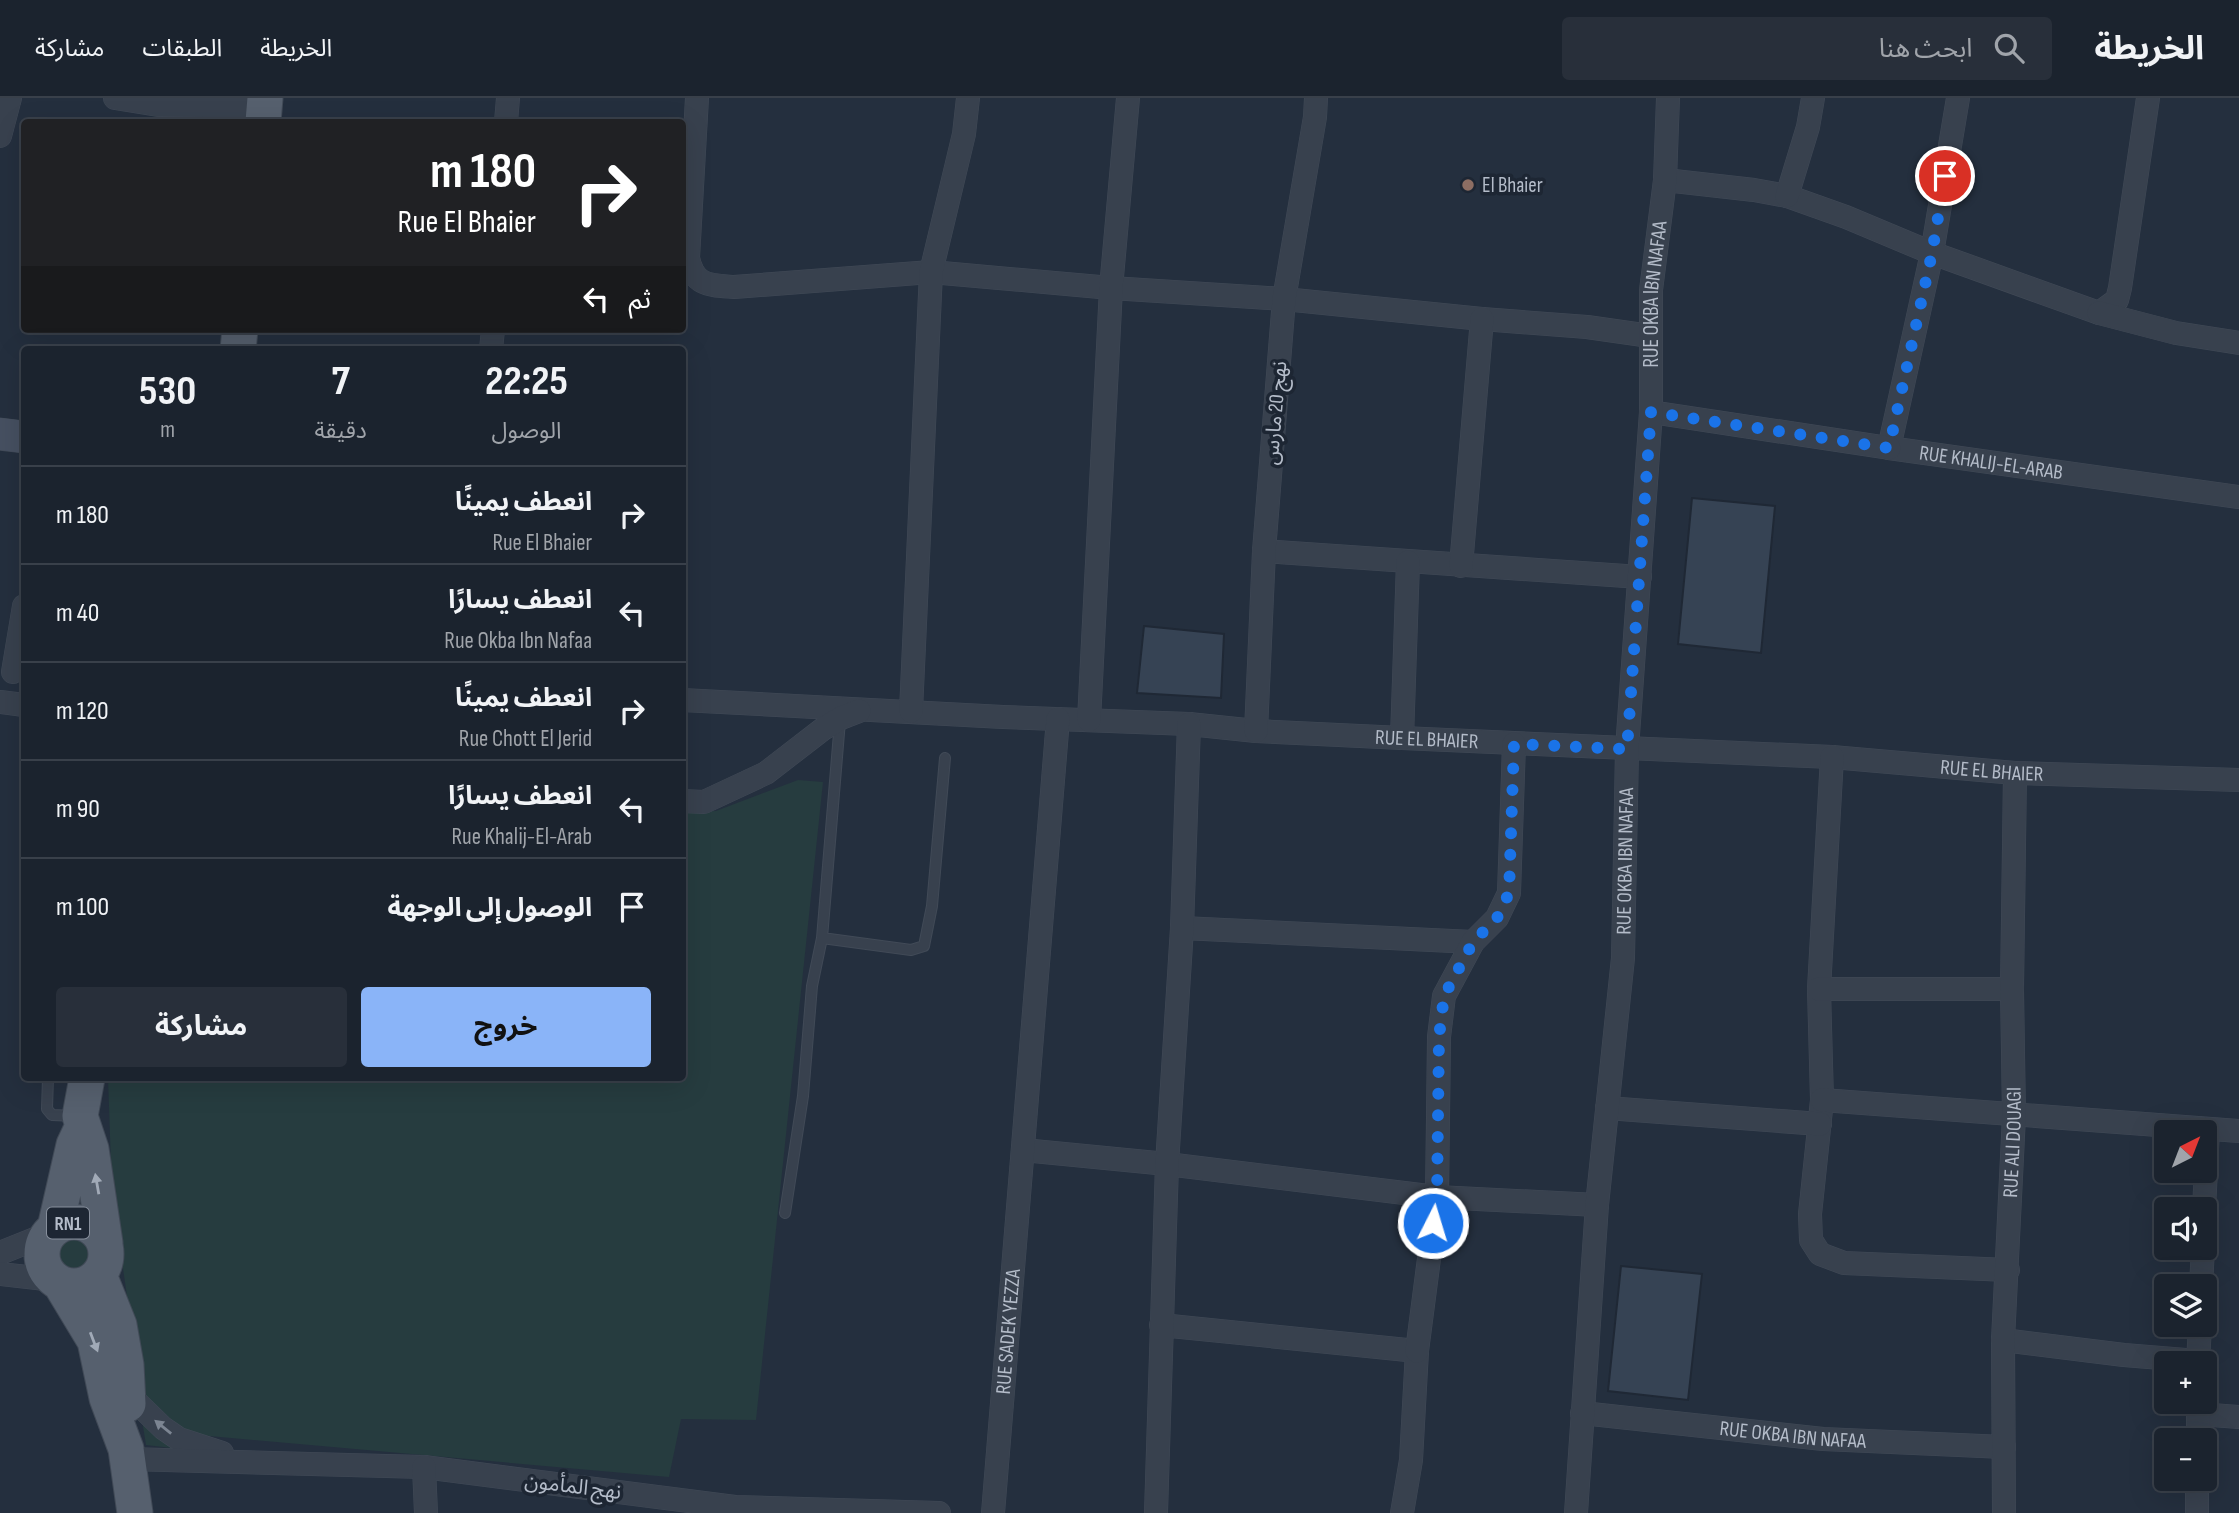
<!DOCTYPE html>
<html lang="ar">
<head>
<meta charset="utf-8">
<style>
	body { margin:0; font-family:"Sofia Sans Condensed","Noto Sans Arabic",sans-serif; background:#282f3a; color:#f1f3f6; direction:rtl; height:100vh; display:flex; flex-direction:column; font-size:26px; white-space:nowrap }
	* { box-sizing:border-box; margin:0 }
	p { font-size:23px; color:#a0a4aa }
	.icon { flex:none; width:38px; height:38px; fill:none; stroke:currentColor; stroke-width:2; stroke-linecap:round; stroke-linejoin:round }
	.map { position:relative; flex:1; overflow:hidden; direction:ltr }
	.side { position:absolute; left:21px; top:248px; width:665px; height:735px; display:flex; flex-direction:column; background:#1b232e; border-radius:7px; box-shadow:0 7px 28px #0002,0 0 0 2px #39404a; direction:rtl }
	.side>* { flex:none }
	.hud { position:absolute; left:21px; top:21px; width:665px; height:214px; border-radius:7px; box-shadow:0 7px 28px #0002,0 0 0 2px #39404a; direction:rtl; background:#202124; color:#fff; overflow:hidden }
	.needle { width:46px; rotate:42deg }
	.tools { position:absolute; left:2154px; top:1022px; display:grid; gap:14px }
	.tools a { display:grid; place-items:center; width:63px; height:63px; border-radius:7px; background:#1b232e; box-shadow:0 7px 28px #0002,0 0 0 2px #39404a; font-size:35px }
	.pin { position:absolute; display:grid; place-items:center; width:60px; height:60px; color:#fff; margin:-30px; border:4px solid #fff; border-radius:50%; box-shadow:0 2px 7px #0007 }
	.me { position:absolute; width:77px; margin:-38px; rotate:5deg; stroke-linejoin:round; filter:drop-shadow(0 0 5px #0008) }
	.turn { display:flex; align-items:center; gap:24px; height:147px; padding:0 35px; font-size:32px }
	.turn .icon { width:91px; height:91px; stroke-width:2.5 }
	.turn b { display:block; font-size:49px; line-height:60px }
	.then { display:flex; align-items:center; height:66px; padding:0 35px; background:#0003; gap:14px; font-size:26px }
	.eta { display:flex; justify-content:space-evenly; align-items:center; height:119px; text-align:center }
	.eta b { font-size:42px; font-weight:700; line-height:49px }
	.cta { display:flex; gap:14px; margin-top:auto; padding:14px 35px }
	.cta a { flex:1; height:80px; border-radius:7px; background:#8ab4f8; color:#111; font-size:28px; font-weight:700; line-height:80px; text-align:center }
	.cta a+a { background:#282f3a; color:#f1f3f6 }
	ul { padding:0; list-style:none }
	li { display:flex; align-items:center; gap:21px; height:98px; padding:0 35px; border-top:2px solid #39404a }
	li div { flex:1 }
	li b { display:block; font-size:26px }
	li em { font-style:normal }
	header { display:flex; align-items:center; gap:42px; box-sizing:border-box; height:98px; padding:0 35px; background:#1b232e; border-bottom:2px solid #39404a }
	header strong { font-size:33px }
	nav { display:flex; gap:38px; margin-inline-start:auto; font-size:24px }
	.search { width:490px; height:63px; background:#282f3a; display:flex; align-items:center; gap:18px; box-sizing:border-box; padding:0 24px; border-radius:7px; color:#a0a4aa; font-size:26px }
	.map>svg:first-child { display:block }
	.green { fill:#263c3f }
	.building { fill:#364354; stroke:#1f2835; stroke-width:2 }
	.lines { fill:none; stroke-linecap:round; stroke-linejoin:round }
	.lane-casing { stroke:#414a57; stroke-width:12 }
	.street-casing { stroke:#414a57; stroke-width:24 }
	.secondary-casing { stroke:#414a57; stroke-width:33 }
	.primary-casing { stroke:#414a57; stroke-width:37 }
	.lane { stroke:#38414e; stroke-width:10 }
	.street { stroke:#38414e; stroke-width:23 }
	.secondary { stroke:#465061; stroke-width:32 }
	.primary { stroke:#56606e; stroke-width:35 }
	.oneway { fill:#a1aab7 }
	.oneway2 { fill:#7c8592 }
	.route { stroke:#1a73e8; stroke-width:12; stroke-dasharray:0 21.6 }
	.education-dot { fill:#8d6e63; stroke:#1d2633; stroke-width:2.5 }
	.labels { text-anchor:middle; stroke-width:7; stroke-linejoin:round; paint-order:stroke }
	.shield { fill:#1d2633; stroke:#878f9c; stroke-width:2 }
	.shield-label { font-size:19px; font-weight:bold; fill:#b4bcc9 }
	.poi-label { font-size:21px; fill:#b4bcc9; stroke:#1d2633; text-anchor:start }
	.street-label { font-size:21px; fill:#b4bcc9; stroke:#1d2633 }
</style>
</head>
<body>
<header>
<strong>الخريطة</strong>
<div class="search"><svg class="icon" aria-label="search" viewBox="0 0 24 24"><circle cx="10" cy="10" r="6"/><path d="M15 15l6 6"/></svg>ابحث هنا</div>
<nav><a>الخريطة</a><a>الطبقات</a><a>مشاركة</a></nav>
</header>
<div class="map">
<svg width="2239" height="1415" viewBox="0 0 2239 1415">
	<rect width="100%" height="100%" fill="#242f3e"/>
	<path class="green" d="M 798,682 L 823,684 L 756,1322 L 681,1321 L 669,1379 L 187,1336 L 141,1294 L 112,1095 L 108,980 L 682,980 L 683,714 L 716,713 Z
		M54 1156a19 19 0 1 1 38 0a19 19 0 1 1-38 0Z
		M 142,1322 L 189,1352 L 146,1347 Z"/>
	<path class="building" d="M 1692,400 L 1775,408 L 1761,555 L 1678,546 Z
		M 1144,528 L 1224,536 L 1221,600 L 1137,595 Z
		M 1621,1168 L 1702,1176 L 1688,1302 L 1608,1293 Z"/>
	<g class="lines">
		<g class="lane-casing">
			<path id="lane" d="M 822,840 L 911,852 L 924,848 L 932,808 L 945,660
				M 48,980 L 47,1011 L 52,1017 L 76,1018
				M 785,1115 L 803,998 L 812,888 L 822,840 L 840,623"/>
		</g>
		<g class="street-casing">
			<g id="street">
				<path d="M 115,0 L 158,7 L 265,8"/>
				<path d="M 697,0 L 688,160 C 694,188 709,187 734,189 L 931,174 L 1111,190 L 1284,201 L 1482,221 L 1587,229 L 1650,238"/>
				<path id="s1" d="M 1958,0 L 1932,155 L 1889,350 L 2239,399"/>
				<path d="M 506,24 L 508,0"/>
				<path d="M 0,38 L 10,0"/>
				<path d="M 1665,82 L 1754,92 L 1787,98 L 1846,119 L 1932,155 L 2099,215 L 2117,202 L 2120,190 L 2148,0"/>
				<path d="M 1787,98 L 1808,29 L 1813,0"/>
				<path d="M 2099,215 L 2176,235 L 2239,245"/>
				<path d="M 491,252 L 493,231"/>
				<path d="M 1651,314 L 1889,350"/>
				<path d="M 1264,453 L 1640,479"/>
				<path d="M 1461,468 L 1482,221"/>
				<path d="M 13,574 L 24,508"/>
				<path id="s2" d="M 682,602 L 1003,619 L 1189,626 L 1256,633 L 1402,640 L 1832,659 L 2015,675 L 2239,682"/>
				<path d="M 0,604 L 24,607"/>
				<path d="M 911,613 L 931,174 L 964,36 L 968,0"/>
				<path d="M 1089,622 L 1111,190 L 1128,0"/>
				<path d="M 1256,633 L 1264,453 L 1284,201 L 1315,19 L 1316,0"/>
				<path d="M 1402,640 L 1408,464"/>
				<path d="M 1832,659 L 1819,891 L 1822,1002 L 1810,1116 L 1811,1142 L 1820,1156 L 1844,1165 L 2008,1172"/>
				<path d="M 682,703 L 704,704 L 766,675 L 823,631 L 841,620 L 859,613"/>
				<path d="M 1182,830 L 1473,844"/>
				<path d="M 1819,891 L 2012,891"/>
				<path d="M 1822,1002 L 2239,1033"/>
				<path d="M 1607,1010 L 1820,1026"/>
				<path d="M 1023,1052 L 1167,1066 L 1437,1099 L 1439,939 L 1444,898 L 1473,844 L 1497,820 L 1509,795 L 1514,646"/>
				<path d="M 2204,1111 L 2208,1031"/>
				<path d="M 0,1155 L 50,1135"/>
				<path d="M 0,1176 L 54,1182"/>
				<path d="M 2201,1188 L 2203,1150"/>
				<path d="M 1161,1227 L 1417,1253 L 1411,1362 L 1402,1415"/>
				<path d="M 2003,1242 L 2124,1257 L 2198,1263"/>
				<path d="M 1417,1253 L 1437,1099 L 1597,1107"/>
				<path d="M 2198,1265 L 2200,1227"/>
				<path d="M 128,1296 L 163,1330 L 179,1341 L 222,1355"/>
				<path id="s3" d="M 1582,1315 L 1823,1341 L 2004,1349"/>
				<path d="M 2198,1316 L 2239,1319"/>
				<path d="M 2198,1342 L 2198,1304"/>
				<path d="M 128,1361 L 424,1369 L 735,1409 L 939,1415"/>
				<path d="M 424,1369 L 426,1415"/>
				<path id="s4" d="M 993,1415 L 1058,621"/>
				<path d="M 1156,1415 L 1167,1066 L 1182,830 L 1189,626"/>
				<path id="s5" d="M 1576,1415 L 1597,1107 L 1623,860 L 1627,651 L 1651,314 L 1651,192 L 1665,82 L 1668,0"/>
				<path id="s6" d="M 2004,1415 L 2003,1242 L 2014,1018 L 2012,891 L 2015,675"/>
				<path d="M 2197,1415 L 2197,1381"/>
			</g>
		</g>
		<g class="secondary-casing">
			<path id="secondary" d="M 0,336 L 24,339"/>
		</g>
		<g class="primary-casing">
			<path id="primary" d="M 263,24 L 265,0
				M 238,252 L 240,231
				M 87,980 L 80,1018 L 91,1051 L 105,1145
				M42 1156a32 32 0 1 1 64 0a32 32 0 1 1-64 0Z
				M 55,1130 L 74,1047 L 83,1028
				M 99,1177 L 119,1227 L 126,1267 L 128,1306
				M 60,1185 L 95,1243 L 107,1300 L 126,1351 L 135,1415"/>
		</g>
		<use href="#lane" class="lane"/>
		<use href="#street" class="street"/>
		<use href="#secondary" class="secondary"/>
		<use href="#primary" class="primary"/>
	</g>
	<defs><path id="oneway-solid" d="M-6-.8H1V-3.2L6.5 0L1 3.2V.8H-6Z" transform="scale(1.75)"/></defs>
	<g class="oneway">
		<use href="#oneway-solid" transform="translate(97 1086) rotate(-100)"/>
		<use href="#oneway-solid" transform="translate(94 1244) rotate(69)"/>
	</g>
	<use class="oneway2" href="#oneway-solid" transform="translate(163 1329) rotate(-141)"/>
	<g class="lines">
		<path class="route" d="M 1433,1125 L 1437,1099 L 1439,939 L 1444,898 L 1473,844 L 1497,820 L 1509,795 L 1514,646 L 1627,651 L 1651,314 L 1889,350 L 1932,155 L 1945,78"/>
	</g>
	<circle class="education-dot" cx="1468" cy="87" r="7"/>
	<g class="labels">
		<rect class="shield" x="47" y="1109.5" width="42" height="31" rx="5"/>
		<g class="shield-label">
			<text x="68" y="1132">RN1</text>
		</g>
		<g class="poi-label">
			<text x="1482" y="94">El Bhaier</text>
		</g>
		<g class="street-label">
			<text dy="7" stroke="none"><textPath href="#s5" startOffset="1222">RUE OKBA IBN NAFAA</textPath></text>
			<text transform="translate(1275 315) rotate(-85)" y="7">نهج 20 مارس</text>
			<text dy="7" stroke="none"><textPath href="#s1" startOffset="460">RUE KHALIJ-EL-ARAB</textPath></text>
			<text dy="7" stroke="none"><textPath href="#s2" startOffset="746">RUE EL BHAIER</textPath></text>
			<text dy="7" stroke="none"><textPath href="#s2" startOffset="1312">RUE EL BHAIER</textPath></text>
			<text dy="7" stroke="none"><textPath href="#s5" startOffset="654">RUE OKBA IBN NAFAA</textPath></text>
			<text dy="7" stroke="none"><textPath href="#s6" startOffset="371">RUE ALI DOUAGI</textPath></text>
			<text dy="7" stroke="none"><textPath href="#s4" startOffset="182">RUE SADEK YEZZA</textPath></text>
			<text dy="7" stroke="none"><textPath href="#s3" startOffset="212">RUE OKBA IBN NAFAA</textPath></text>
			<text transform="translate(573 1388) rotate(7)" y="7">نهج المأمون</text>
		</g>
	</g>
</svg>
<div class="tools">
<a><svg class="needle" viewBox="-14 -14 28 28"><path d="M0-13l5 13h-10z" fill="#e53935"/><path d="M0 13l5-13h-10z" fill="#a0a4aa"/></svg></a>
<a><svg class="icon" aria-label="sound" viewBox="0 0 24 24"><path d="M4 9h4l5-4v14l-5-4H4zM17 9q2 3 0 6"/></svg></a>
<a><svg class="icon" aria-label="layers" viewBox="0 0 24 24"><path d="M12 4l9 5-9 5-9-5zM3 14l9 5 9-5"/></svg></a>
<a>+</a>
<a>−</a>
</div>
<div class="pin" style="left:1945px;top:78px;background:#d93025"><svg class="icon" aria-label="arrive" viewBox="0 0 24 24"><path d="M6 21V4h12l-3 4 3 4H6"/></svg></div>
<svg class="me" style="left:1433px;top:1125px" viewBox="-20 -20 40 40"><circle r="17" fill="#1a73e8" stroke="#fff" stroke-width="3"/><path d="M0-11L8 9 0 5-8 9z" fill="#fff"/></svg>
<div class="hud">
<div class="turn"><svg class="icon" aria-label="right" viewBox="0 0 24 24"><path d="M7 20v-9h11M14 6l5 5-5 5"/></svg><div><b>180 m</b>Rue El Bhaier</div></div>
<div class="then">ثم<svg class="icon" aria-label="left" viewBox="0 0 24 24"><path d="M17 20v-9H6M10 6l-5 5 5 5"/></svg></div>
</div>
<section class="side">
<div class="eta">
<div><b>22:25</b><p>الوصول</p></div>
<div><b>7</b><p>دقيقة</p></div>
<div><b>530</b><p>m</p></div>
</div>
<ul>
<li><svg class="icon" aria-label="right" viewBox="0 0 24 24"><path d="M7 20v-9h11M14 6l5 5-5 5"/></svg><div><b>انعطف يمينًا</b><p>Rue El Bhaier</p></div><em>180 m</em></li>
<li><svg class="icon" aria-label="left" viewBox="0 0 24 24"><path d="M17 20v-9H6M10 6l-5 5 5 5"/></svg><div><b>انعطف يسارًا</b><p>Rue Okba Ibn Nafaa</p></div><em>40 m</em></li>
<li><svg class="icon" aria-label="right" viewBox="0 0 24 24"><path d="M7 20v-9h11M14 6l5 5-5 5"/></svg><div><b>انعطف يمينًا</b><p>Rue Chott El Jerid</p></div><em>120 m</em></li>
<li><svg class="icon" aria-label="left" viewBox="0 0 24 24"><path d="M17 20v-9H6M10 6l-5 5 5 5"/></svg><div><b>انعطف يسارًا</b><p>Rue Khalij-El-Arab</p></div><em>90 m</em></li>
<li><svg class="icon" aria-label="arrive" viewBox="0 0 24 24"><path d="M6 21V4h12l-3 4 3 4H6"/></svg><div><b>الوصول إلى الوجهة</b></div><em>100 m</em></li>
</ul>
<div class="cta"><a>خروج</a><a>مشاركة</a></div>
</section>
</div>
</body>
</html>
